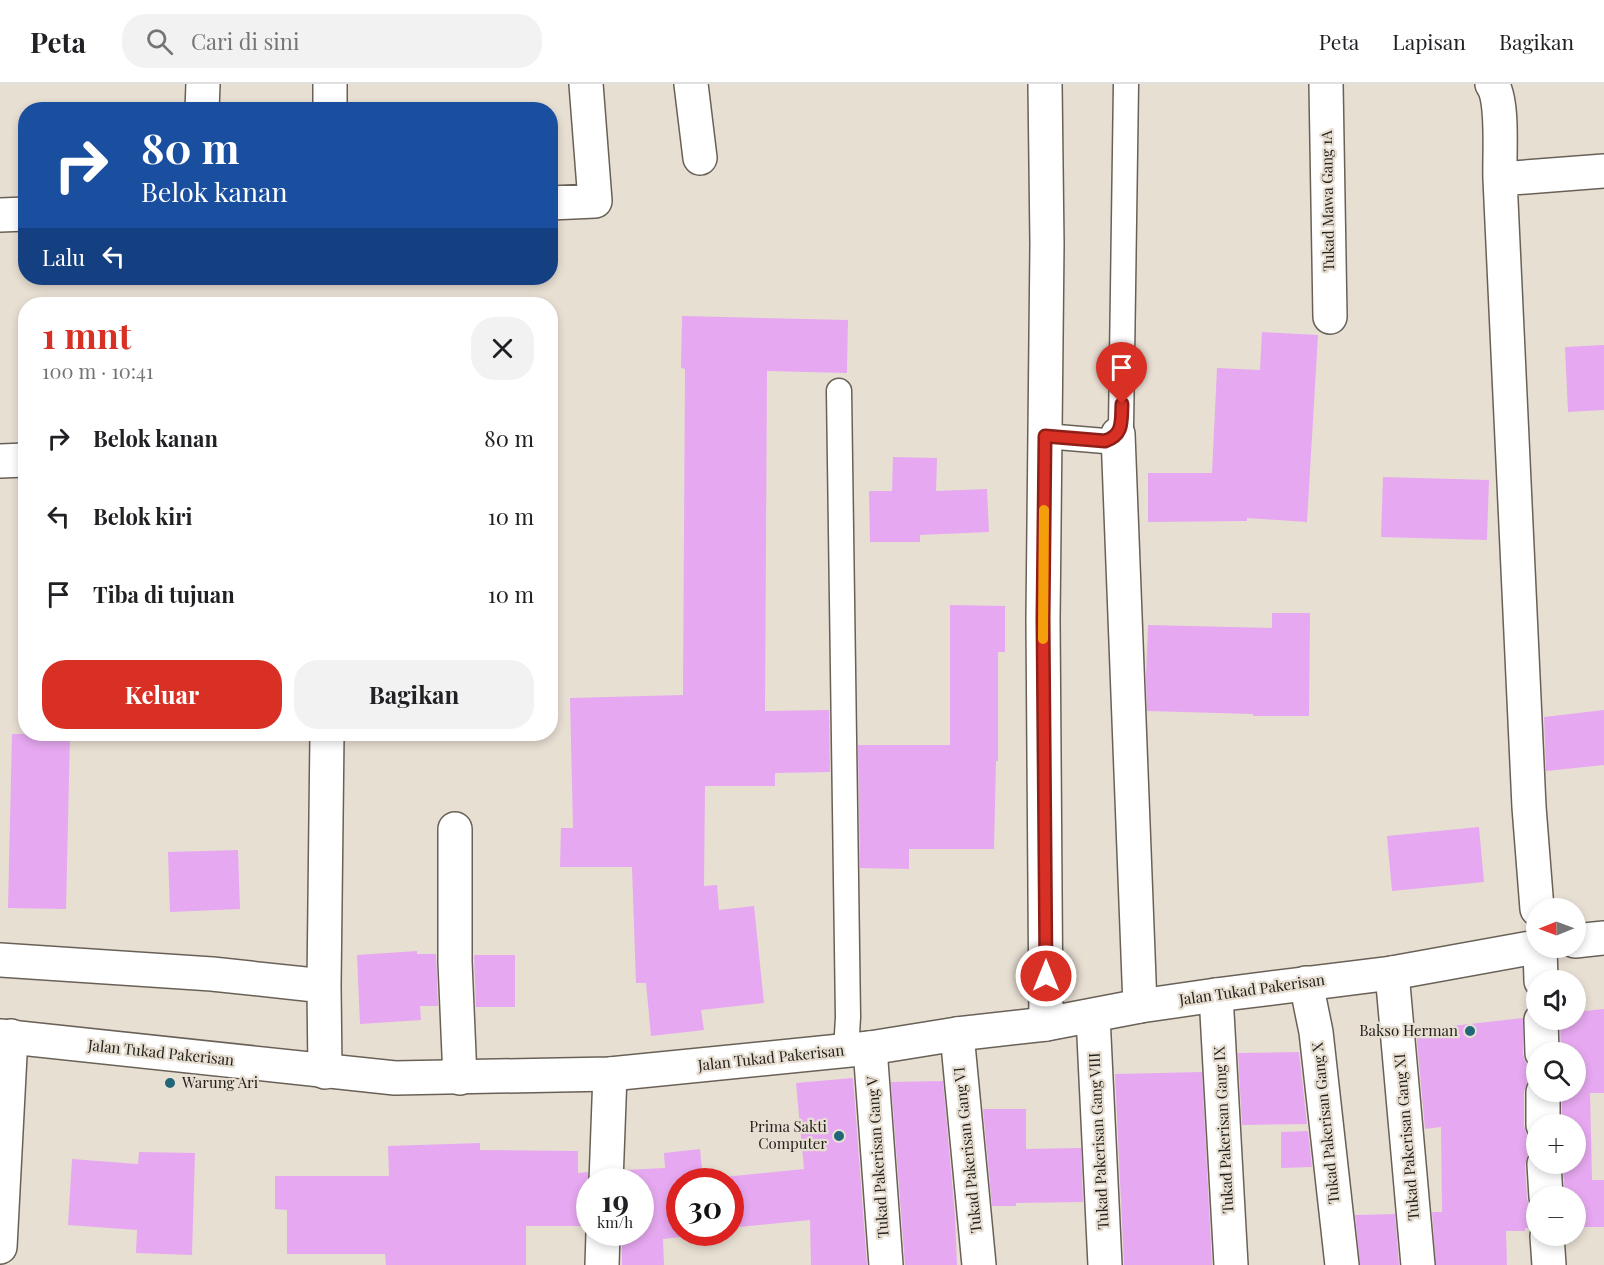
<!DOCTYPE html>
<html lang="id">
<head>
<meta charset="utf-8">
<style>
	body { margin:0; font-family:"Playfair Display",serif; background:#f2f2f2; color:#202124; height:100vh; display:flex; flex-direction:column; font-size:22px; white-space:nowrap }
	* { box-sizing:border-box; margin:0 }
	p { font-size:20px; color:#757577 }
	.icon { flex:none; width:33px; height:33px; fill:none; stroke:currentColor; stroke-width:2; stroke-linecap:round; stroke-linejoin:round }
	.map { position:relative; flex:1; overflow:hidden }
	.sheet { position:absolute; left:18px; top:213px; width:540px; height:444px; display:flex; flex-direction:column; background:#fff; border-radius:24px; box-shadow:0 3px 9px #0003 }
	.sheet>* { flex:none }
	.hud { position:absolute; left:18px; top:18px; width:540px; height:183px; border-radius:24px; box-shadow:0 3px 9px #0003; background:#1a4fa0; color:#fff; overflow:hidden }
	.needle { width:39px; rotate:269deg }
	.tools { position:absolute; left:1526px; top:814px; display:grid; gap:12px }
	.tools a { display:grid; place-items:center; width:60px; height:60px; border-radius:50%; background:#fff; box-shadow:0 3px 9px #0003; font-size:30px }
	.speed { position:absolute; left:576px; top:1084px; display:flex; gap:12px; font-size:30px; font-weight:700; text-align:center }
	.speed>* { display:grid; place-content:center; width:78px; height:78px; border-radius:50%; background:#fff; box-shadow:0 3px 9px #0003; line-height:1 }
	.speed small { font-size:15px; font-weight:400 }
	.speed .limit { border:9px solid #d22; background:#fff; color:#111 }
	.pin { position:absolute; display:grid; place-items:center; width:51px; height:51px; color:#fff; margin:-62px -26px; border-radius:50% 50% 50% 0; rotate:-45deg; box-shadow:0 0 6px #0007 }
	.pin .icon { rotate:45deg }
	.me { position:absolute; width:66px; margin:-33px; rotate:0deg; stroke-linejoin:round; filter:drop-shadow(0 0 4px #0008) }
	.turn { display:flex; align-items:center; gap:21px; height:126px; padding:0 24px; font-size:27px }
	.turn .icon { width:78px; height:78px; stroke-width:2.5 }
	.turn b { display:block; font-size:42px; line-height:51px }
	.then { display:flex; align-items:center; height:57px; padding:0 24px; background:#0003; gap:12px; font-size:22px }
	.round { display:grid; place-items:center; flex:none; width:63px; height:63px; border-radius:24px; background:#f2f2f2 }
	.overview { display:flex; align-items:center; justify-content:space-between; height:102px; padding:0 24px }
	h1 { font-size:36px; font-weight:700; line-height:45px; color:#d93025 }
	.action { display:flex; gap:12px; margin-top:auto; padding:12px 24px }
	.action a { flex:1; height:69px; border-radius:24px; background:#d93025; color:#fff; font-size:24px; font-weight:700; line-height:69px; text-align:center }
	.action a+a { background:#f2f2f2; color:#202124 }
	ul { padding:0; list-style:none }
	li { display:flex; align-items:center; gap:18px; height:78px; padding:0 24px }
	li div { flex:1 }
	li b { display:block; font-size:22px }
	li em { font-style:normal }
	header { display:flex; align-items:center; gap:36px; box-sizing:border-box; height:84px; padding:0 30px; background:#fff; border-bottom:2px solid #e0e0e0 }
	header strong { font-size:28px }
	nav { display:flex; gap:33px; margin-inline-start:auto; font-size:21px }
	.search { width:420px; height:54px; background:#f2f2f2; display:flex; align-items:center; gap:15px; box-sizing:border-box; padding:0 21px; border-radius:24px; color:#757577; font-size:22px }
	.map>svg:first-child { display:block }
	.building { fill:#e6a8f0 }
	.lines { fill:none; stroke-linecap:round; stroke-linejoin:round }
	.service-casing { stroke:#696157; stroke-width:27 }
	.minor-casing { stroke:#696157; stroke-width:36 }
	.tertiary-casing { stroke:#696157; stroke-width:36 }
	.service { stroke:#fff; stroke-width:24 }
	.minor { stroke:#fff; stroke-width:33 }
	.tertiary { stroke:#fff; stroke-width:33 }
	.route-casing { stroke:#8d1f18; stroke-width:15 }
	.route { stroke:#d93025; stroke-width:10 }
	.slow { stroke:#f59e0b; stroke-width:10 }
	.poi-dot { fill:#216777; stroke:#e8dfd3; stroke-width:2 }
	.labels { text-anchor:middle; stroke-width:4.5; stroke-linejoin:round; paint-order:stroke }
	.street-label { font-size:15px; fill:#24211d; stroke:#e8dfd3 }
	.poi-label { font-size:15px; fill:#24211d; stroke:#e8dfd3; text-anchor:end }
</style>
</head>
<body>
<header>
<strong>Peta</strong>
<div class="search"><svg class="icon" aria-label="search" viewBox="0 0 24 24"><circle cx="10" cy="10" r="6"/><path d="M15 15l6 6"/></svg>Cari di sini</div>
<nav><a>Peta</a><a>Lapisan</a><a>Bagikan</a></nav>
</header>
<div class="map">
<svg width="1604" height="1181" viewBox="0 0 1604 1181">
	<rect width="100%" height="100%" fill="#e8dfd3"/>
	<path class="building" d="M 682,232 L 848,236 L 847,289 L 767,287 L 765,627 L 829,626 L 830,688 L 775,689 L 775,702 L 705,702 L 704,802 L 717,801 L 719,826 L 754,822 L 764,919 L 701,926 L 704,946 L 651,952 L 646,899 L 636,899 L 632,783 L 560,783 L 561,744 L 573,744 L 570,614 L 683,611 L 685,285 L 681,284 Z
		M 1262,248 L 1318,251 L 1307,438 L 1247,434 L 1247,437 L 1148,438 L 1148,389 L 1212,389 L 1217,284 L 1260,286 Z
		M 1604,261 L 1604,326 L 1568,328 L 1565,263 Z
		M 893,373 L 937,374 L 936,407 L 987,405 L 989,448 L 920,451 L 920,458 L 870,458 L 869,407 L 892,407 Z
		M 1383,393 L 1489,396 L 1487,456 L 1381,453 Z
		M 950,521 L 1005,522 L 1005,568 L 998,568 L 998,677 L 996,677 L 994,765 L 909,765 L 909,785 L 860,784 L 858,661 L 950,661 Z
		M 1272,529 L 1310,529 L 1309,632 L 1253,632 L 1253,630 L 1147,627 L 1146,593 L 1148,541 L 1272,544 Z
		M 1604,626 L 1604,681 L 1546,687 L 1544,633 Z
		M 12,650 L 70,650 L 66,825 L 8,824 Z
		M 1479,743 L 1484,798 L 1392,807 L 1387,752 Z
		M 238,766 L 240,825 L 170,828 L 168,768 Z
		M 417,867 L 417,870 L 436,870 L 438,922 L 420,922 L 421,936 L 360,940 L 357,871 Z
		M 474,871 L 515,871 L 515,923 L 476,923 Z
		M 1604,925 L 1604,1009 L 1590,1009 L 1592,1096 L 1604,1096 L 1604,1143 L 1575,1143 L 1575,1113 L 1565,1113 L 1563,1080 L 1575,1080 L 1575,1041 L 1562,1041 L 1562,1008 L 1575,1008 L 1575,969 L 1561,969 L 1560,936 L 1575,936 L 1575,928 Z
		M 1523,934 L 1523,970 L 1526,979 L 1536,986 L 1536,991 L 1527,998 L 1524,1008 L 1524,1042 L 1527,1051 L 1536,1058 L 1536,1064 L 1528,1071 L 1525,1081 L 1527,1115 L 1530,1123 L 1536,1128 L 1536,1137 L 1530,1144 L 1525,1144 L 1525,1147 L 1506,1147 L 1507,1181 L 1436,1181 L 1432,1128 L 1442,1128 L 1441,1043 L 1425,1045 L 1416,946 Z
		M 1299,968 L 1307,1040 L 1242,1041 L 1238,969 Z
		M 1202,988 L 1212,1181 L 1124,1181 L 1115,990 Z
		M 853,994 L 867,1181 L 811,1181 L 810,1136 L 730,1144 L 730,1098 L 680,1098 L 680,1149 L 708,1150 L 663,1155 L 664,1181 L 622,1181 L 622,1149 L 640,1149 L 640,1098 L 625,1098 L 625,1086 L 665,1084 L 664,1069 L 700,1065 L 703,1095 L 804,1085 L 796,999 Z
		M 943,997 L 955,1132 L 957,1181 L 905,1181 L 891,998 Z
		M 983,1025 L 1026,1025 L 1026,1065 L 1081,1064 L 1083,1118 L 1016,1119 L 1016,1122 L 992,1122 Z
		M 1308,1047 L 1312,1083 L 1281,1084 L 1281,1048 Z
		M 480,1059 L 480,1066 L 578,1067 L 578,1089 L 588,1088 L 590,1137 L 586,1142 L 526,1142 L 526,1181 L 386,1181 L 385,1170 L 287,1170 L 287,1126 L 275,1125 L 275,1092 L 389,1092 L 388,1062 Z
		M 139,1068 L 195,1069 L 192,1171 L 136,1169 L 137,1146 L 68,1141 L 72,1075 L 138,1080 Z
		M 1395,1130 L 1399,1181 L 1360,1181 L 1355,1131 Z"/>
	<g class="lines">
		<g class="service-casing">
			<path id="service" d="M 839,307 L 848,933 L 846,967
				M 1045,352 L 1105,357 C 1114,354 1118,351 1121,343 L 1126,0"/>
		</g>
		<g class="minor-casing">
			<path id="minor" d="M 330,0 L 330,26
				M 691,0 L 700,74
				M 1045,0 L 1047,160 L 1043,535 L 1046,940
				M 1326,0 L 1330,233
				M 1492,0 C 1504,17 1499,72 1500,95 L 1529,723 L 1537,825
				M 202,26 L 203,0
				M 1500,95 L 1604,87
				M 550,119 L 595,117 L 586,0
				M 0,131 L 26,130
				M 1118,350 L 1140,922
				M 0,377 L 26,376
				M 455,745 L 455,878 L 460,994
				M 1540,864 L 1541,897
				M 0,876 L 212,890 L 324,902 L 327,650
				M 1392,889 L 1418,1181
				M 1306,899 L 1316,948 L 1342,1181
				M 324,902 L 325,988
				M 1216,911 L 1231,1181
				M 1093,932 L 1105,1181
				M 1541,936 L 1542,969
				M 957,950 L 979,1181
				M 870,964 L 886,1181
				M 1543,1008 L 1543,1041
				M 1544,1080 L 1546,1113
				M 606,1098 L 610,990
				M 1547,1152 L 1549,1181
				M 0,1163 L 11,952
				M 602,1181 L 603,1149"/>
		</g>
		<g class="tertiary-casing">
			<path id="tertiary" d="M 1575,857 L 1604,854
				M 0,952 L 395,994 L 610,990 L 870,964 L 957,950 L 1046,940 L 1140,922 L 1216,911 L 1392,889 L 1536,863"/>
		</g>
		<use href="#service" class="service"/>
		<use href="#minor" class="minor"/>
		<use href="#tertiary" class="tertiary"/>
	</g>
	<g class="lines">
		<g class="route-casing">
			<path id="route" d="M 1046,892 L 1043,535 L 1045,352 L 1105,357 C 1124,351 1121,337 1122,320"/>
		</g>
		<use href="#route" class="route"/>
		<path class="slow" d="M 1043,555 L 1044,426"/>
	</g>
	<g class="poi-dot">
		<circle cx="1470" cy="947" r="6"/>
		<circle cx="170" cy="999" r="6"/>
		<circle cx="839" cy="1052" r="6"/>
	</g>
	<g class="labels">
		<g class="street-label">
			<text transform="translate(1328 117) rotate(-91)" y="5">Tukad Mawa Gang 1A</text>
			<text transform="translate(1252 906) rotate(-8)" y="5">Jalan Tukad Pakerisan</text>
			<text transform="translate(161 969) rotate(6)" y="5">Jalan Tukad Pakerisan</text>
			<text transform="translate(771 974) rotate(-6)" y="5">Jalan Tukad Pakerisan</text>
			<text transform="translate(1326 1039) rotate(-96)" y="5">Tukad Pakerisan Gang X</text>
			<text transform="translate(1224 1046) rotate(-93)" y="5">Tukad Pakerisan Gang IX</text>
			<text transform="translate(1407 1053) rotate(-95)" y="5">Tukad Pakerisan Gang XI</text>
			<text transform="translate(1099 1057) rotate(-93)" y="5">Tukad Pakerisan Gang VIII</text>
			<text transform="translate(968 1066) rotate(-96)" y="5">Tukad Pakerisan Gang VI</text>
			<text transform="translate(878 1073) rotate(-94)" y="5">Tukad Pakerisan Gang V</text>
		</g>
		<g class="poi-label">
			<text x="1458" y="952">Bakso Herman</text>
			<text x="182" y="1004" text-anchor="start">Warung Ari</text>
			<text x="827" y="1048">Prima Sakti<tspan x="827" dy="17">Computer</tspan></text>
		</g>
	</g>
</svg>
<div class="tools">
<a><svg class="needle" viewBox="-14 -14 28 28"><path d="M0-13l5 13h-10z" fill="#e53935"/><path d="M0 13l5-13h-10z" fill="#757577"/></svg></a>
<a><svg class="icon" aria-label="sound" viewBox="0 0 24 24"><path d="M4 9h4l5-4v14l-5-4H4zM17 9q2 3 0 6"/></svg></a>
<a><svg class="icon" aria-label="search" viewBox="0 0 24 24"><circle cx="10" cy="10" r="6"/><path d="M15 15l6 6"/></svg></a>
<a>+</a>
<a>−</a>
</div>
<div class="speed"><div>19<small>km/h</small></div><div class="limit">30</div></div>
<div class="pin" style="left:1122px;top:320px;background:#d93025"><svg class="icon" aria-label="arrive" viewBox="0 0 24 24"><path d="M6 21V4h12l-3 4 3 4H6"/></svg></div>
<svg class="me" style="left:1046px;top:892px" viewBox="-20 -20 40 40"><circle r="17" fill="#d93025" stroke="#fff" stroke-width="3"/><path d="M0-11L8 9 0 5-8 9z" fill="#fff"/></svg>
<div class="hud">
<div class="turn"><svg class="icon" aria-label="right" viewBox="0 0 24 24"><path d="M7 20v-9h11M14 6l5 5-5 5"/></svg><div><b>80 m</b>Belok kanan</div></div>
<div class="then">Lalu<svg class="icon" aria-label="left" viewBox="0 0 24 24"><path d="M17 20v-9H6M10 6l-5 5 5 5"/></svg></div>
</div>
<section class="sheet">
<div class="overview"><div><h1>1 mnt</h1><p>100 m · 10:41</p></div><a class="round"><svg class="icon" aria-label="close" viewBox="0 0 24 24"><path d="M6 6l12 12M18 6L6 18"/></svg></a></div>
<ul>
<li><svg class="icon" aria-label="right" viewBox="0 0 24 24"><path d="M7 20v-9h11M14 6l5 5-5 5"/></svg><div><b>Belok kanan</b></div><em>80 m</em></li>
<li><svg class="icon" aria-label="left" viewBox="0 0 24 24"><path d="M17 20v-9H6M10 6l-5 5 5 5"/></svg><div><b>Belok kiri</b></div><em>10 m</em></li>
<li><svg class="icon" aria-label="arrive" viewBox="0 0 24 24"><path d="M6 21V4h12l-3 4 3 4H6"/></svg><div><b>Tiba di tujuan</b></div><em>10 m</em></li>
</ul>
<div class="action"><a>Keluar</a><a>Bagikan</a></div>
</section>
</div>
</body>
</html>
